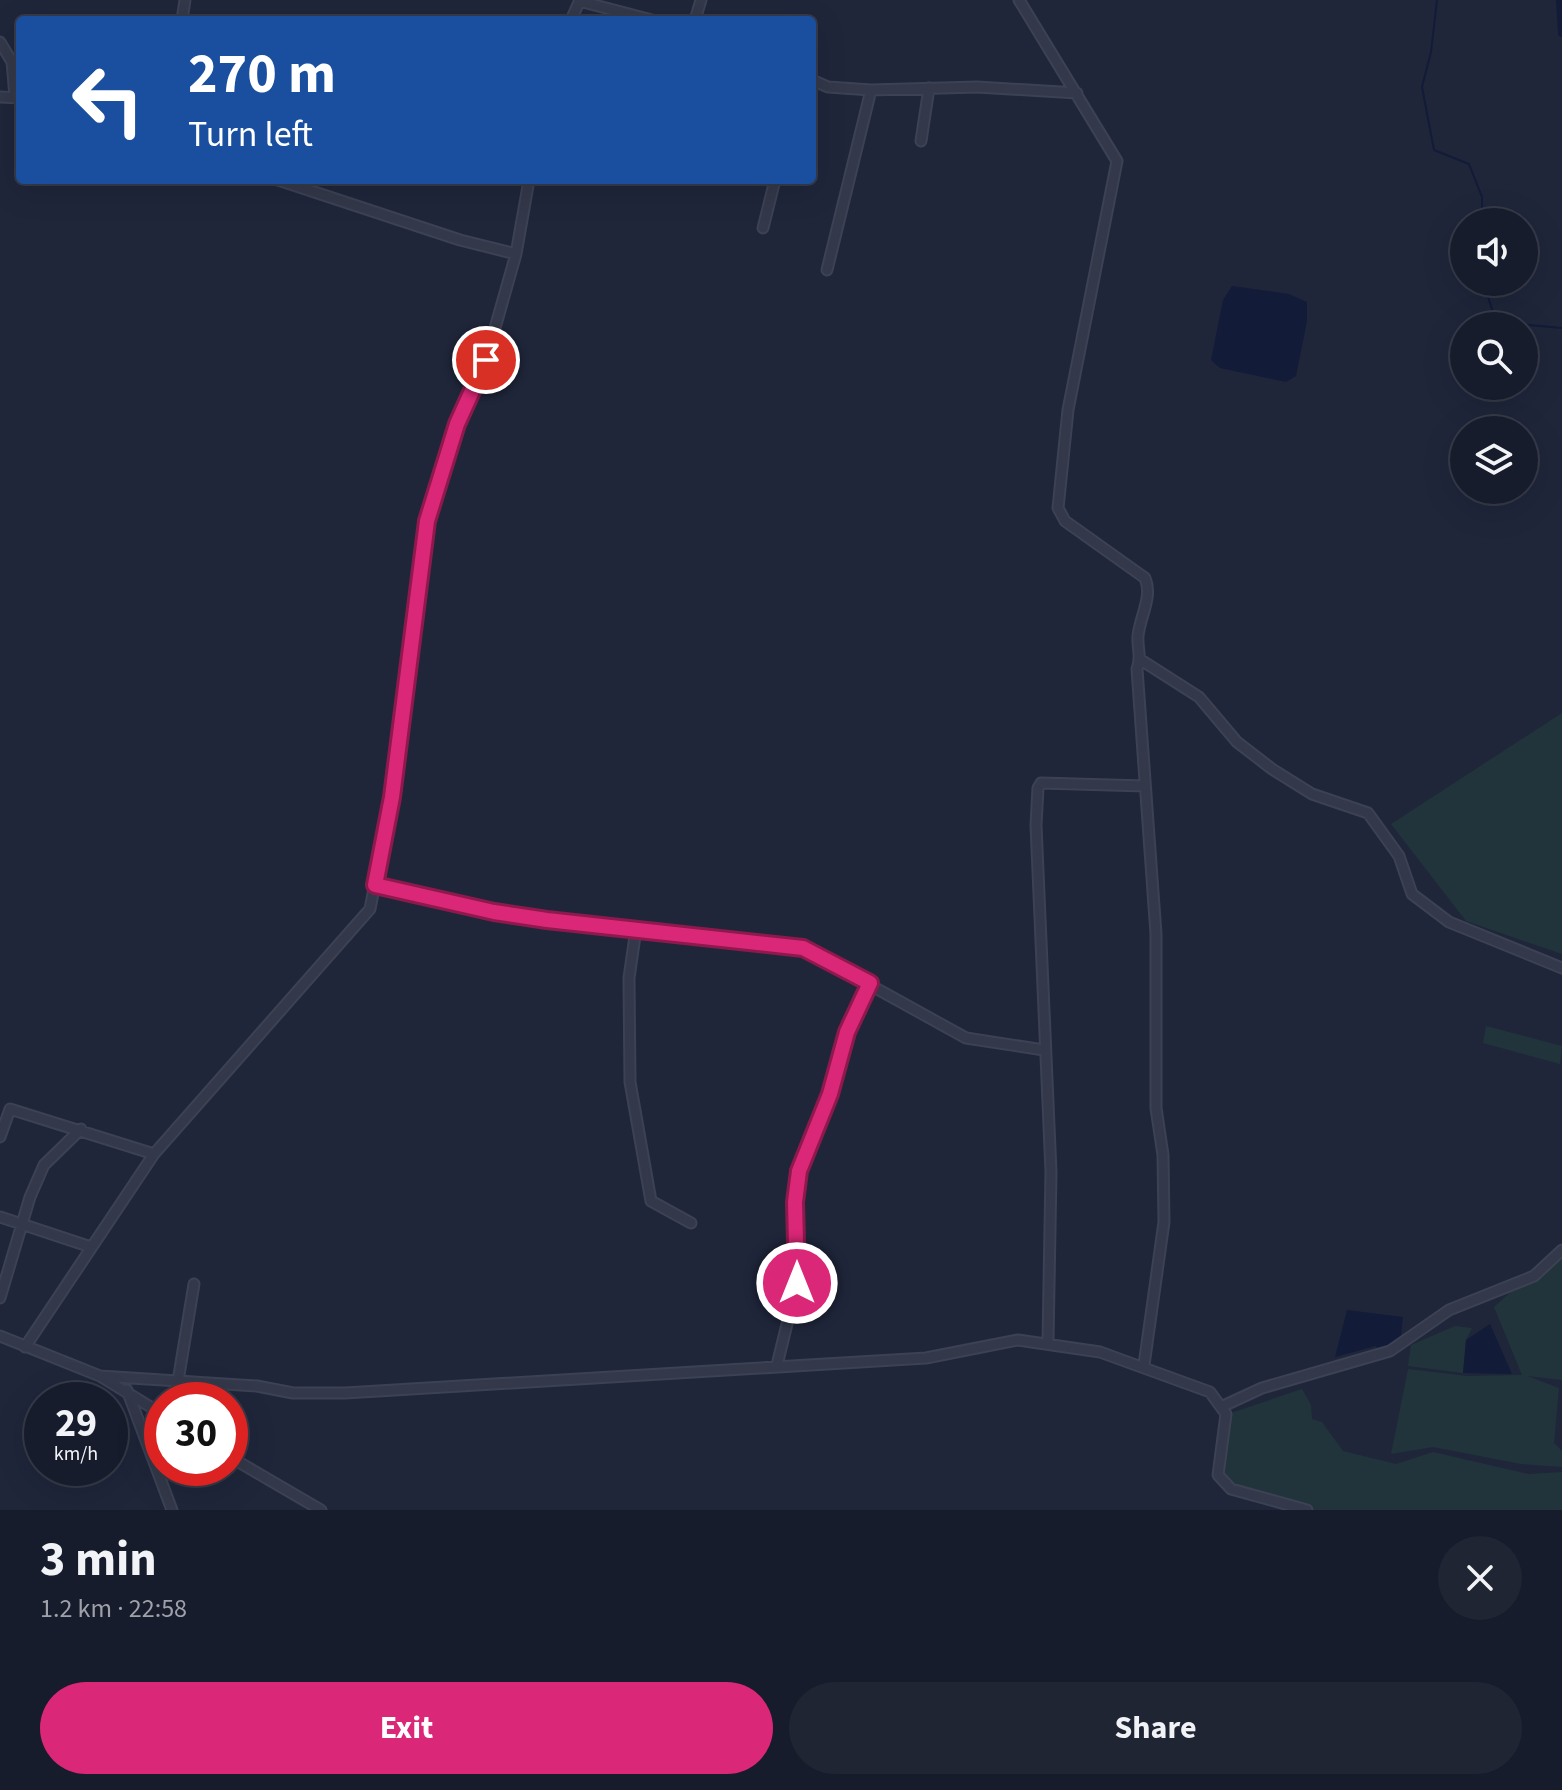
<!DOCTYPE html>
<html lang="en">
<head>
<meta charset="utf-8">
<style>
	body { margin:0; font-family:"Source Sans 3",sans-serif; background:#202534; color:#f1f3f6; height:100vh; display:flex; flex-direction:column; font-size:30px; white-space:nowrap }
	* { box-sizing:border-box; margin:0 }
	p { font-size:26px; color:#9ea1a9 }
	.icon { flex:none; width:44px; height:44px; fill:none; stroke:currentColor; stroke-width:2; stroke-linecap:round; stroke-linejoin:round }
	.map { position:relative; height:1510px; overflow:hidden }
	.panel { display:flex; flex-direction:column; background:#171c2c; flex:1 }
	.panel>* { flex:none }
	.hud { position:absolute; left:16px; top:16px; width:800px; height:168px; border-radius:8px; box-shadow:0 8px 32px #0002,0 0 0 2px #363a48; background:#1a4fa0; color:#fff; overflow:hidden }
	.controls { position:absolute; left:1450px; top:208px; display:grid; gap:16px }
	.controls a { display:grid; place-items:center; width:88px; height:88px; border-radius:50%; background:#171c2c; box-shadow:0 8px 32px #0002,0 0 0 2px #363a48; font-size:40px }
	.speed { position:absolute; left:24px; top:1382px; display:flex; gap:16px; font-size:40px; font-weight:700; text-align:center }
	.speed>* { display:grid; place-content:center; width:104px; height:104px; border-radius:50%; background:#171c2c; box-shadow:0 8px 32px #0002,0 0 0 2px #363a48; line-height:1 }
	.speed small { font-size:20px; font-weight:400 }
	.speed .limit { border:12px solid #d22; background:#fff; color:#111 }
	.pin { position:absolute; display:grid; place-items:center; width:68px; height:68px; color:#fff; margin:-34px; border:4px solid #fff; border-radius:50%; box-shadow:0 2px 8px #0007 }
	.me { position:absolute; width:88px; margin:-44px; rotate:0deg; stroke-linejoin:round; filter:drop-shadow(0 0 6px #0008) }
	.turn { display:flex; align-items:center; gap:28px; height:168px; padding:0 40px; font-size:36px }
	.turn .icon { width:104px; height:104px; stroke-width:2.5 }
	.turn b { display:block; font-size:56px; line-height:68px }
	.round { display:grid; place-items:center; flex:none; width:84px; height:84px; border-radius:42px; background:#202534 }
	.headline { display:flex; align-items:center; justify-content:space-between; height:136px; padding:0 40px }
	h1 { font-size:48px; font-weight:700; line-height:60px }
	.action { display:flex; gap:16px; margin-top:auto; padding:16px 40px }
	.action a { flex:1; height:92px; border-radius:48px; background:#db2777; color:#fff; font-size:32px; font-weight:700; line-height:92px; text-align:center }
	.action a+a { background:#202534; color:#f1f3f6 }
	.map>svg:first-child { display:block }
	.green { fill:#21343b }
	.water { fill:#121b38 }
	.lines { fill:none; stroke-linecap:round; stroke-linejoin:round }
	.stream { stroke:#121b38; stroke-width:2 }
	.canal { stroke:#121b38; stroke-width:8 }
	.minor-casing { stroke:#3c4254; stroke-width:13 }
	.minor { stroke:#33384a; stroke-width:9 }
	.route-casing { stroke:#8e194d; stroke-width:20 }
	.route { stroke:#db2777; stroke-width:14 }
</style>
</head>
<body>
<div class="map">
<svg width="1562" height="1510" viewBox="0 0 1562 1510">
	<rect width="100%" height="100%" fill="#1f263a"/>
	<path class="green" d="M 1562,713 L 1562,954 L 1466,921 L 1391,824 Z
		M 1486,1026 L 1562,1046 L 1560,1064 L 1483,1043 Z
		M 1562,1246 L 1562,1380 L 1527,1376 L 1559,1388 L 1554,1443 L 1562,1451 L 1562,1467 L 1521,1464 L 1433,1447 L 1391,1454 L 1408,1369 L 1467,1376 L 1522,1375 L 1494,1307 Z
		M 1455,1326 L 1472,1328 L 1466,1340 L 1463,1373 L 1408,1366 L 1411,1345 Z
		M 1302,1389 L 1311,1405 L 1312,1419 L 1322,1422 L 1343,1451 L 1396,1464 L 1433,1452 L 1528,1474 L 1562,1472 L 1562,1510 L 1307,1510 L 1231,1489 L 1218,1475 L 1228,1414 Z"/>
	<path class="water" d="M 1232,286 L 1289,294 L 1307,302 L 1307,321 L 1296,376 L 1286,382 L 1220,368 L 1211,360 L 1223,300 Z
		M 1347,1310 L 1403,1317 L 1400,1344 L 1380,1353 L 1376,1346 L 1335,1357 Z
		M 1490,1324 L 1512,1374 L 1463,1373 L 1466,1340 Z"/>
	<g class="lines">
		<path class="stream" d="M 1437,0 L 1431,52 L 1422,87 L 1434,150 L 1469,164 L 1482,197 L 1482,222
			M 1483,282 L 1493,312 L 1517,324 L 1562,328"/>
		<path class="canal" d="M 1560,0 L 1562,33"/>
		<g class="minor-casing">
			<path id="minor" d="M 1019,0 L 1117,161 L 1068,410 L 1058,508 L 1065,521 L 1145,578 C 1153,597 1140,616 1138,636 C 1137,649 1142,657 1137,669 L 1156,934 L 1156,1108 L 1163,1155 L 1164,1222 L 1144,1365
				M 579,1 L 652,20
				M 182,20 L 185,0
				M 571,20 L 580,0
				M 695,20 L 701,0
				M 0,42 L 12,62 L 15,97
				M 812,80 L 828,87 L 871,90 L 977,87 L 1077,93
				M 0,97 L 20,98
				M 921,141 L 929,88
				M 278,180 L 460,240 L 516,254
				M 763,228 L 775,180
				M 827,270 L 871,90
				M 1141,660 L 1199,697 L 1237,742 L 1272,769 L 1312,794 L 1368,813 L 1399,856 L 1412,894 L 1449,922 L 1562,968
				M 375,885 L 494,912 L 547,920 L 803,948 L 966,1038 L 1044,1050
				M 636,929 L 629,978 L 630,1082 L 651,1201 L 691,1223
				M 0,1137 L 10,1109 L 154,1154
				M 0,1217 L 91,1247
				M 0,1298 L 30,1197 L 44,1165 L 81,1129
				M 0,1336 L 100,1376 L 162,1414
				M 1048,1342 L 1051,1172 L 1036,825 L 1038,788 L 1041,783 L 1145,786
				M 25,1347 L 154,1154 L 370,909 L 392,797 L 427,521 L 457,424 L 482,374 L 516,254 L 529,180
				M 777,1365 L 797,1283 L 795,1202 L 799,1171 L 830,1094 L 847,1032 L 870,983
				M 100,1376 L 257,1386 L 293,1393 L 345,1393 L 926,1358 L 1018,1340 L 1100,1352 L 1210,1392 L 1226,1414 L 1218,1475 L 1231,1489 L 1307,1510
				M 178,1381 L 194,1284
				M 127,1390 L 172,1510
				M 1221,1407 L 1262,1388 L 1390,1351 L 1449,1310 L 1534,1276 L 1562,1250
				M 230,1457 L 321,1510"/>
		</g>
		<use href="#minor" class="minor"/>
	</g>
	<g class="lines">
		<g class="route-casing">
			<path id="route" d="M 486,360 L 457,424 L 427,521 L 392,797 L 375,885 L 494,912 L 547,920 L 803,948 L 870,983 L 847,1032 L 830,1094 L 799,1171 L 795,1202 L 797,1283"/>
		</g>
		<use href="#route" class="route"/>
	</g>
</svg>
<div class="controls">
<a><svg class="icon" aria-label="sound" viewBox="0 0 24 24"><path d="M4 9h4l5-4v14l-5-4H4zM17 9q2 3 0 6"/></svg></a>
<a><svg class="icon" aria-label="search" viewBox="0 0 24 24"><circle cx="10" cy="10" r="6"/><path d="M15 15l6 6"/></svg></a>
<a><svg class="icon" aria-label="layers" viewBox="0 0 24 24"><path d="M12 4l9 5-9 5-9-5zM3 14l9 5 9-5"/></svg></a>
</div>
<div class="speed"><div>29<small>km/h</small></div><div class="limit">30</div></div>
<div class="pin" style="left:486px;top:360px;background:#d93025"><svg class="icon" aria-label="arrive" viewBox="0 0 24 24"><path d="M6 21V4h12l-3 4 3 4H6"/></svg></div>
<svg class="me" style="left:797px;top:1283px" viewBox="-20 -20 40 40"><circle r="17" fill="#db2777" stroke="#fff" stroke-width="3"/><path d="M0-11L8 9 0 5-8 9z" fill="#fff"/></svg>
<div class="hud">
<div class="turn"><svg class="icon" aria-label="left" viewBox="0 0 24 24"><path d="M17 20v-9H6M10 6l-5 5 5 5"/></svg><div><b>270 m</b>Turn left</div></div>
</div>
</div>
<section class="panel">
<div class="headline"><div><h1>3 min</h1><p>1.2 km · 22:58</p></div><a class="round"><svg class="icon" aria-label="close" viewBox="0 0 24 24"><path d="M6 6l12 12M18 6L6 18"/></svg></a></div>
<div class="action"><a>Exit</a><a>Share</a></div>
</section>
</body>
</html>
